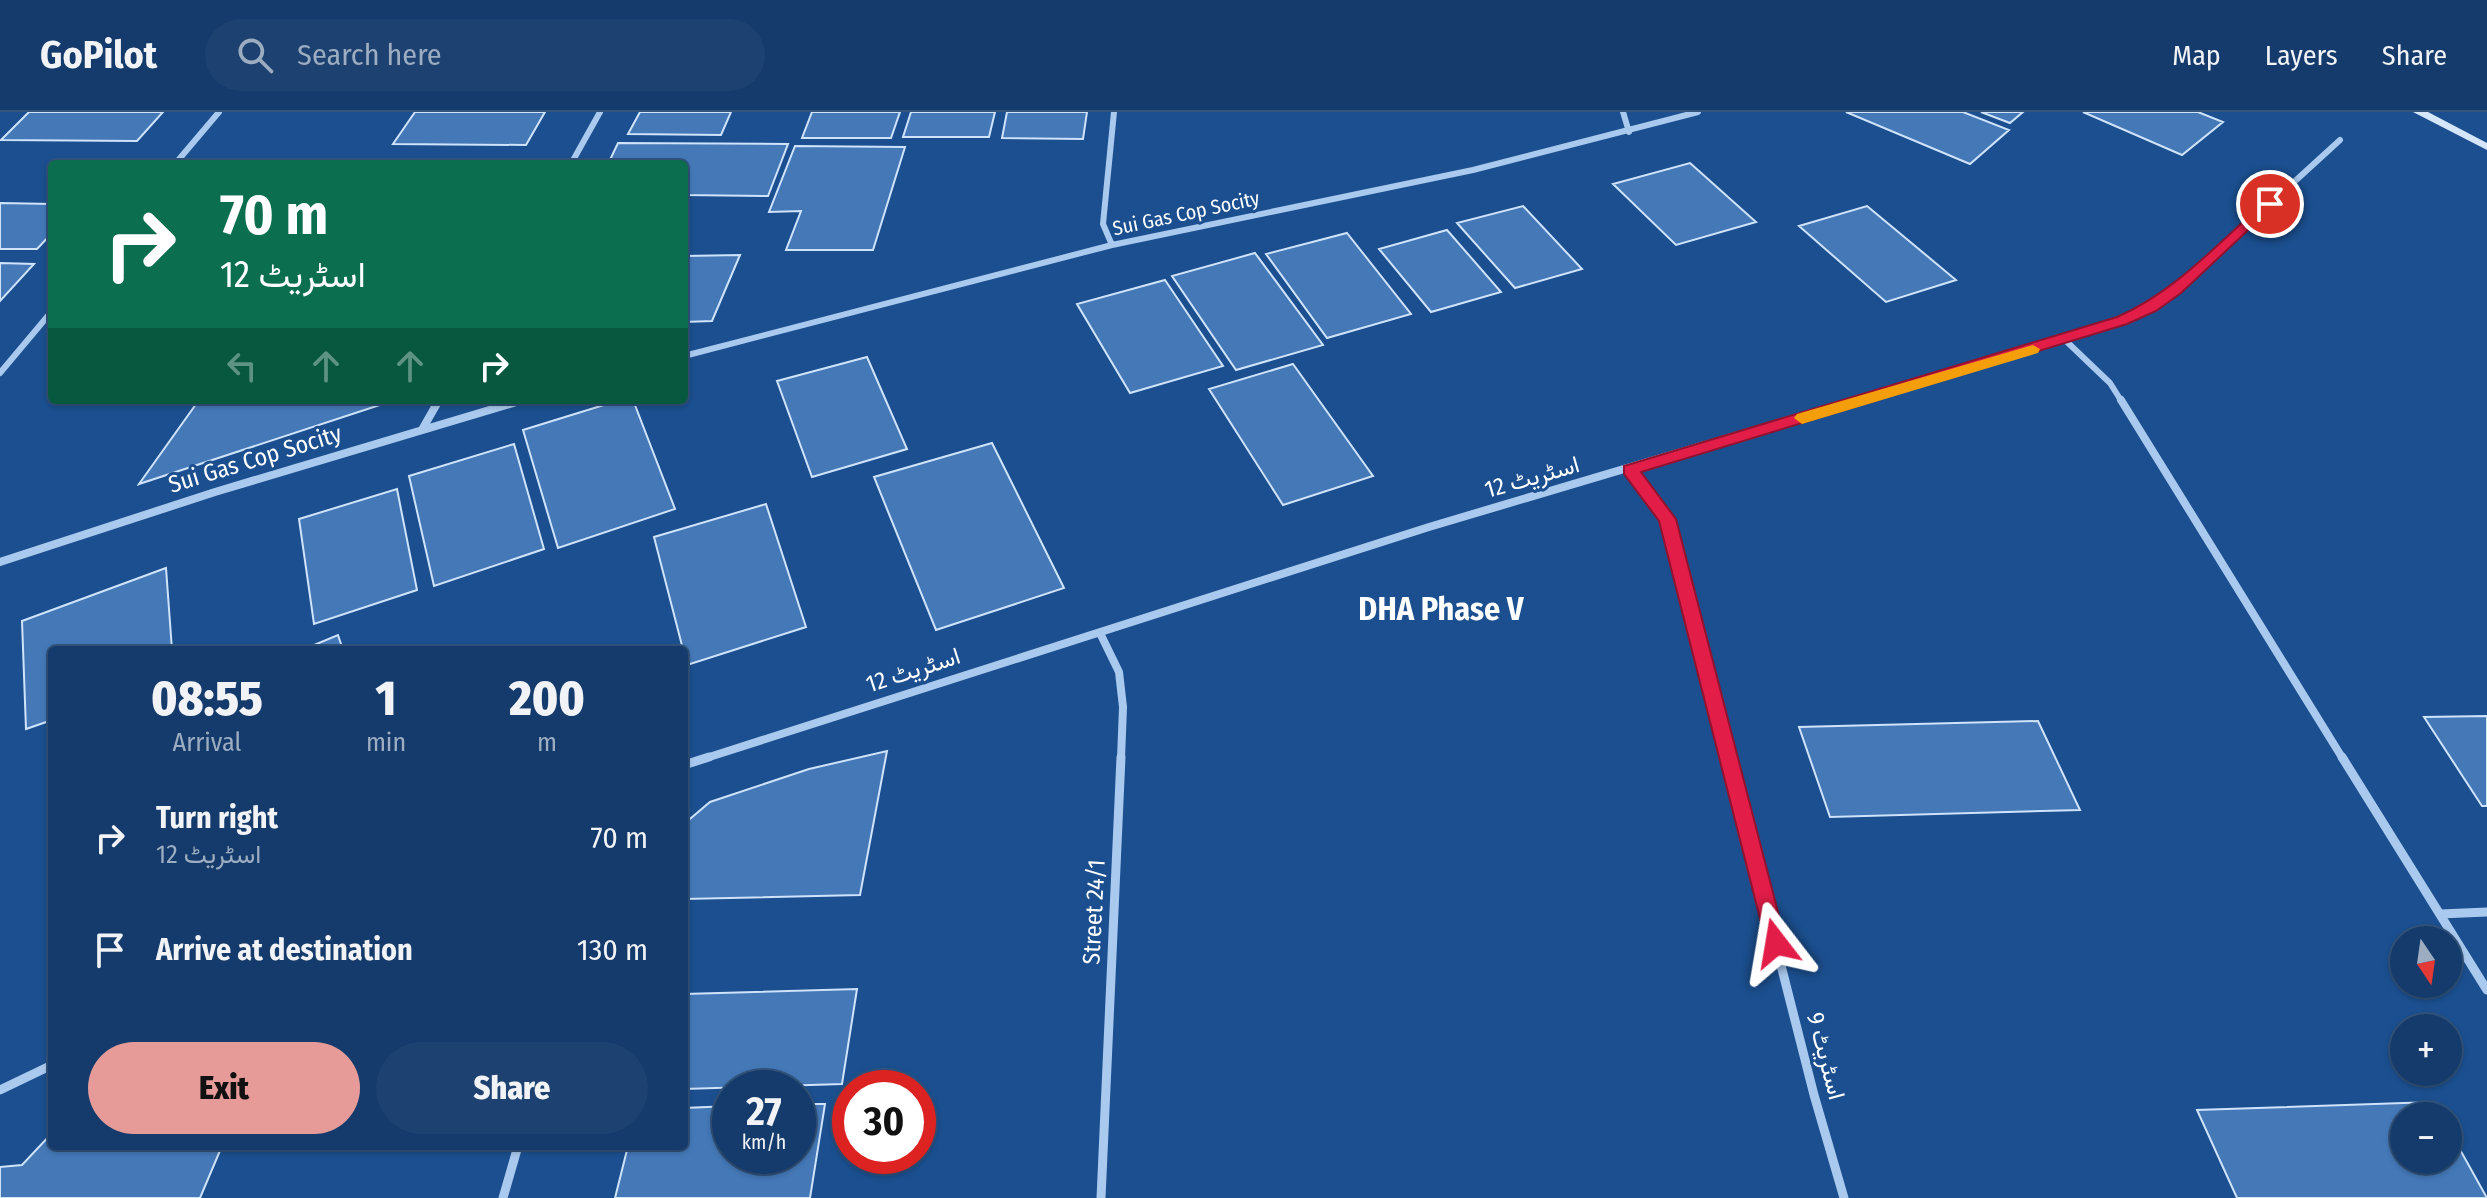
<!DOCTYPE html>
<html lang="en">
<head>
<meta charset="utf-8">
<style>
	body { margin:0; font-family:"Fira Sans Condensed",Vazirmatn,sans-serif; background:#1d4271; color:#f1f3f6; height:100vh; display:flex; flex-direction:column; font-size:30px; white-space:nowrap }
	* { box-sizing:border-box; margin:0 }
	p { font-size:26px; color:#9dadc1 }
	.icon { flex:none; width:44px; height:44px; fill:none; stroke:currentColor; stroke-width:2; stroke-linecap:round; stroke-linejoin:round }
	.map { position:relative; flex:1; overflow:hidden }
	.panel { position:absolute; left:48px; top:534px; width:640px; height:504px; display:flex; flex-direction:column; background:#143b6b; border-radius:8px; box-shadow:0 2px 6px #0004,0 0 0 2px #33557e }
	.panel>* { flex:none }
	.top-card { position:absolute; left:48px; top:48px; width:640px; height:244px; border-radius:8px; box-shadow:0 2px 6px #0004,0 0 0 2px #33557e; background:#0b6e4f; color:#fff; overflow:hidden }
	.needle { width:52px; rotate:167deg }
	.fabs { position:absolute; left:2390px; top:814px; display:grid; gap:16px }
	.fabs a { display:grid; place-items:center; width:72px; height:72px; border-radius:50%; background:#143b6b; box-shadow:0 2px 6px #0004,0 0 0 2px #33557e; font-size:40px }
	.speed { position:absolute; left:712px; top:958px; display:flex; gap:16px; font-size:40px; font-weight:700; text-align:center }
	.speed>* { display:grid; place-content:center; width:104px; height:104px; border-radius:50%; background:#143b6b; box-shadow:0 2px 6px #0004,0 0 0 2px #33557e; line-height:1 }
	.speed small { font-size:20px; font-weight:400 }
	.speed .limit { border:12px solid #d22; background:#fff; color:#111 }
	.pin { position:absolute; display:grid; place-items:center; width:68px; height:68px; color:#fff; margin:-34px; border:4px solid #fff; border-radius:50%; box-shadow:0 2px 8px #0007 }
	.me { position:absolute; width:88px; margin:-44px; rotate:346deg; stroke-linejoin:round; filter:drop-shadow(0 0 6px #0008) }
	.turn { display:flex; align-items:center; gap:28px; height:168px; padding:0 40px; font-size:36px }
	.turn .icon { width:104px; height:104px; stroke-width:2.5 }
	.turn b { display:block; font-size:56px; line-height:68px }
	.lanes { display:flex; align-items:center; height:76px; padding:0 40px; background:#0003; justify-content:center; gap:40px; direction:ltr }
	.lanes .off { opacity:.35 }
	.eta { display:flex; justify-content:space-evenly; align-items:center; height:136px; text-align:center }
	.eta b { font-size:48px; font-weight:800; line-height:56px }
	.cta { display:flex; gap:16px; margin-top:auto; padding:16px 40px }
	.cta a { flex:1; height:92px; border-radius:48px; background:#e69b98; color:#111; font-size:32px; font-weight:800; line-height:92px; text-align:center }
	.cta a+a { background:#1d4271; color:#f1f3f6 }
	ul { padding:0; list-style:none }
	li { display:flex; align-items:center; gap:24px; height:112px; padding:0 40px }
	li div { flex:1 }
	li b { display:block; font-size:30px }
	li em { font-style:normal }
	header { display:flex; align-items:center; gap:48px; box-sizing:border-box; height:112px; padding:0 40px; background:#143b6b; border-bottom:2px solid #33557e }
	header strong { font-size:38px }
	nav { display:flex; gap:44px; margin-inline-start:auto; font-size:28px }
	.search { width:560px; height:72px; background:#1d4271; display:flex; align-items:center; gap:20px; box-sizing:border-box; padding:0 28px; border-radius:44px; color:#9dadc1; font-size:30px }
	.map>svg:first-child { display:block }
	.building { fill:#4478b7; stroke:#cfe3fa; stroke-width:2 }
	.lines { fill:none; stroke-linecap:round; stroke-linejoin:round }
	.street-far2 { stroke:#a9c9ee; stroke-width:6 }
	.street-far1 { stroke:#a9c9ee; stroke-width:8 }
	.street { stroke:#a9c9ee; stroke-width:9 }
	.secondary { fill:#d6e6fa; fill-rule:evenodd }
	.route { fill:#e11d48; stroke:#92132f; stroke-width:2 }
	.slow { fill:#f59e0b }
	.labels { text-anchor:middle; stroke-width:6; stroke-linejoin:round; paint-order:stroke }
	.far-street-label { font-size:20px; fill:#fff; stroke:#1b4f8f }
	.street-label { font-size:24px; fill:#fff; stroke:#1b4f8f }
	.district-label { font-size:32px; font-weight:bold; fill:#fff; stroke:#1b4f8f }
</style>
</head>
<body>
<header>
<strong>GoPilot</strong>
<div class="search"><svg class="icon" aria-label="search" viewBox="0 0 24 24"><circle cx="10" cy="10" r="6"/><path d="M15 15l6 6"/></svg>Search here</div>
<nav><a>Map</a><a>Layers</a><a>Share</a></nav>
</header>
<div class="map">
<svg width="2487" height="1086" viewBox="0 0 2487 1086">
	<rect width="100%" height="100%" fill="#1b4f8f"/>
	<path class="building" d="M 29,0 L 163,0 L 137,29 L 1,28 Z
		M 415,0 L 545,0 L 526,33 L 393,32 Z
		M 640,0 L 731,0 L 721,23 L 628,22 Z
		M 812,0 L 900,0 L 891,26 L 802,26 Z
		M 911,0 L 995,0 L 989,25 L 903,25 Z
		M 1007,0 L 1087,0 L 1083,27 L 1002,26 Z
		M 1846,0 L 1963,0 L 2009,18 L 1970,52 Z
		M 1981,0 L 2023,0 L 2010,11 Z
		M 2083,0 L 2198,0 L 2223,10 L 2182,43 Z
		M 618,31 L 788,32 L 768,84 L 684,83 L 684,52 L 608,52 Z
		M 795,34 L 905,35 L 873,138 L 786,138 L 801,99 L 769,100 Z
		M 1690,51 L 1756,110 L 1676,133 L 1613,72 Z
		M 0,91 L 52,92 L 52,121 L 37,137 L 0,137 Z
		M 1523,94 L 1582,157 L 1515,176 L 1457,111 Z
		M 1867,94 L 1956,168 L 1886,190 L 1799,114 Z
		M 1447,118 L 1501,180 L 1431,200 L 1379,137 Z
		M 1347,121 L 1411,202 L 1327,226 L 1266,142 Z
		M 1255,141 L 1323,233 L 1236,258 L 1172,164 Z
		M 740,143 L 712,209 L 684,210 L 684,144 Z
		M 0,151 L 34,152 L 0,189 Z
		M 1165,168 L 1223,254 L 1130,281 L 1077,192 Z
		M 867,245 L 907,337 L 812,365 L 777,269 Z
		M 1293,252 L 1373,364 L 1283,393 L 1209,277 Z
		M 199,288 L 395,288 L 139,372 Z
		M 620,288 L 633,288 L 675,397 L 558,436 L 523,318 Z
		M 992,331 L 1064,476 L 936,518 L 874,365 Z
		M 514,332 L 544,437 L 434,474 L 409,364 Z
		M 397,377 L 417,478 L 314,512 L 299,407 Z
		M 766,392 L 806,515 L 687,553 L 654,425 Z
		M 166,456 L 172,538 L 52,538 L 52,608 L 26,617 L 22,509 Z
		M 338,523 L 343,538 L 302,538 Z
		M 2487,604 L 2487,694 L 2482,694 L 2424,605 Z
		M 2038,609 L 2080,698 L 1830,705 L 1799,615 Z
		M 887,639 L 860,783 L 684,787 L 684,712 L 710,690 L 809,657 Z
		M 857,877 L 842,972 L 684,977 L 684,882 Z
		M 2433,990 L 2441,1004 L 2404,1004 L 2404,1048 L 2448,1048 L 2448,1016 L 2487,1086 L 2237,1086 L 2197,998 Z
		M 798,992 L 825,992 L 810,1086 L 615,1086 L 628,1034 L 684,1034 L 684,996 L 730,994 L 730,1044 L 798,1044 Z
		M 52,1021 L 52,1034 L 222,1034 L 200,1086 L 0,1086 L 0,1055 L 22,1053 Z"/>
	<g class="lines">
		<path class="street-far2" d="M 1623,0 L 1629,20
			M 175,52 L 219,0
			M 571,52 L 600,0
			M 1112,133 L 1103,112 L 1114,0
			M 2065,228 L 2110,271 L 2122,290
			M 684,244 L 1112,133 L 1473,58 L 1698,0
			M 0,261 L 52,199
			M 517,290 L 524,288
			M 1849,290 L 2122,209 L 2151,196 L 2176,178 L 2340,28"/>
		<path class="street-far1" d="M 2121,288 L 2343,647
			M 423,316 L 439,288
			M 1630,358 L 1667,407 L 1728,647
			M 0,450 L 215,380 L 523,288
			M 1100,521 L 1119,560 L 1123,595 L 1121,647
			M 703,647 L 1429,415 L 1856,288"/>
		<path class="street" d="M 1728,645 L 1814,983 L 1844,1086
			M 2342,645 L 2487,878
			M 684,653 L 709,645
			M 2440,802 L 2487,800
			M 0,978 L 52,953
			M 503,1086 L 518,1034
			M 1101,1086 L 1121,645"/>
		<path class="secondary" d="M 2413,0 L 2428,0 L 2487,31 L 2487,38 Z"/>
	</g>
	<path class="route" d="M 2265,90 L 2276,92 L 2181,181 L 2156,199 L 2127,212 L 1641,360 L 1676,407 L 1786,831 L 1783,838 L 1776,841 L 1768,838 L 1659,409 L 1624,362 L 1624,354 L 2117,205 C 2175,180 2218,131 2265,90 Z"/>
	<path class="slow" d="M 2033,233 L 2040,237 L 2038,241 L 1802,312 L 1794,306 L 1797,302 Z"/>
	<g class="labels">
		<g class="far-street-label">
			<text transform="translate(1186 101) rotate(-12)" y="7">Sui Gas Cop Socity</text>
		</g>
		<g class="street-label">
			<text transform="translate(255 347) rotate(-17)" y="8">Sui Gas Cop Socity</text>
			<text transform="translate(1532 365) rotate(-16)" y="8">اسٹریٹ 12</text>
			<text transform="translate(913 558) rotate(-18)" y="8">اسٹریٹ 12</text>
			<text transform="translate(1094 800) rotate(-87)" y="8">Street 24/1</text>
			<text transform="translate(1826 944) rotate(75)" y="8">اسٹریٹ 9</text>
		</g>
		<g class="district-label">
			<text x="1441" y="508">DHA Phase V</text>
		</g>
	</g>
</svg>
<div class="fabs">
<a><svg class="needle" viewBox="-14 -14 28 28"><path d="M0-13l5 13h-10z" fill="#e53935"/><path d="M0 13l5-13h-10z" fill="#9dadc1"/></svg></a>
<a>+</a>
<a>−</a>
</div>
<div class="speed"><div>27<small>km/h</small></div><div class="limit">30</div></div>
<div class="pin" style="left:2270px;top:92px;background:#d93025"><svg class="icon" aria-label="arrive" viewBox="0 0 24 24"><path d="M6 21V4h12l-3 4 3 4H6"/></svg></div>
<svg class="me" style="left:1776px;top:831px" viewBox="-20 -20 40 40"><path d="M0-17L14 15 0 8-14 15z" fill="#e11d48" stroke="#fff" stroke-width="4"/></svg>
<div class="top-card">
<div class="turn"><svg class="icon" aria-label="right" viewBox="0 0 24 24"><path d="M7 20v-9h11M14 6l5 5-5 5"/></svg><div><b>70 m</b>اسٹریٹ 12</div></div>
<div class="lanes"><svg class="icon off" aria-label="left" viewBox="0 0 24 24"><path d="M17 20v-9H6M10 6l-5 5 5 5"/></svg><svg class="icon off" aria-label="ahead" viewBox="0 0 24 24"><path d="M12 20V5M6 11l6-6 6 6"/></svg><svg class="icon off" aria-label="ahead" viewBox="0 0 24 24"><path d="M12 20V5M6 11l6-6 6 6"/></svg><svg class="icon" aria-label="right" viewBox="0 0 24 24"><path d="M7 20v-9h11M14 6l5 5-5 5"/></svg></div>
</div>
<section class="panel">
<div class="eta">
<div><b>08:55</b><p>Arrival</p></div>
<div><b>1</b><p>min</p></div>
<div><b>200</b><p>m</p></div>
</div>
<ul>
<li><svg class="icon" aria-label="right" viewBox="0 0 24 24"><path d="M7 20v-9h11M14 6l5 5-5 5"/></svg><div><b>Turn right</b><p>اسٹریٹ 12</p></div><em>70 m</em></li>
<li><svg class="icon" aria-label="arrive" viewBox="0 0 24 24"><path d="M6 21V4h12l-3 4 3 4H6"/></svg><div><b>Arrive at destination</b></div><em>130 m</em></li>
</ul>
<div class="cta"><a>Exit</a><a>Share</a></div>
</section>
</div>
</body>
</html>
